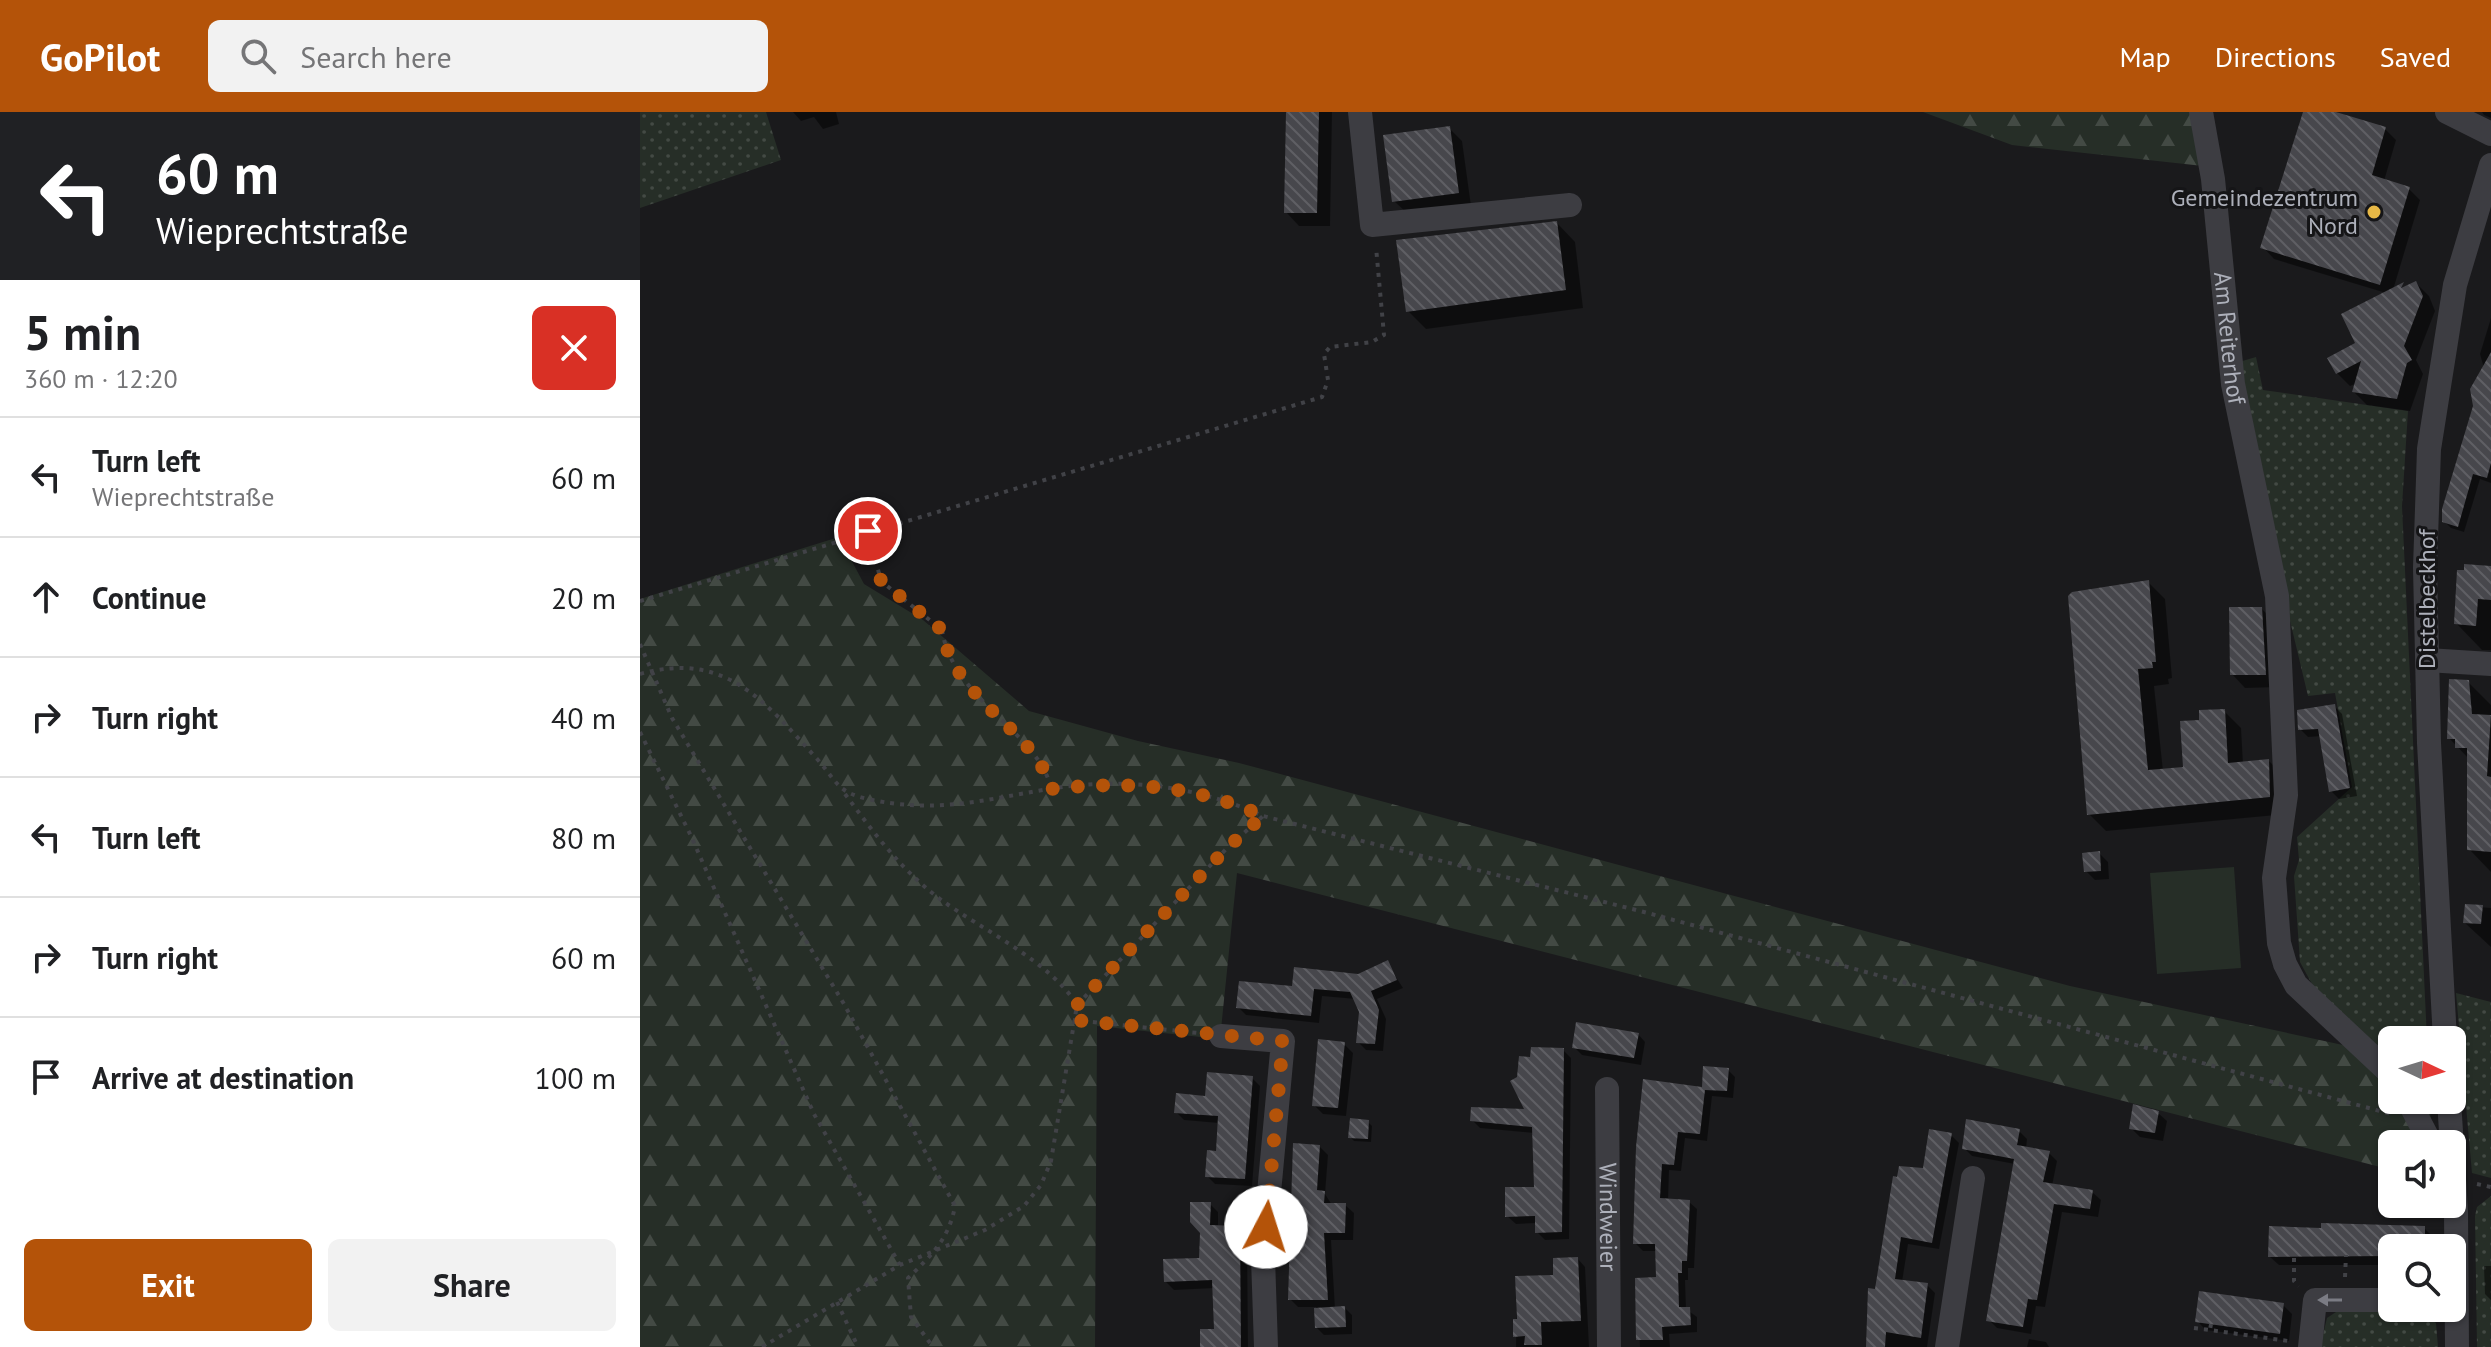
<!DOCTYPE html>
<html lang="en">
<head>
<meta charset="utf-8">
<style>
	body { margin:0; font-family:"PT Sans",sans-serif; background:#f2f2f2; color:#202124; height:100vh; display:flex; flex-direction:column; font-size:30px; white-space:nowrap }
	* { box-sizing:border-box; margin:0 }
	p { font-size:26px; color:#757577 }
	.icon { flex:none; width:44px; height:44px; fill:none; stroke:currentColor; stroke-width:2; stroke-linecap:round; stroke-linejoin:round }
	.map { position:relative; flex:1; overflow:hidden }
	.sheet { display:flex; flex-direction:column; background:#fff; width:640px }
	.sheet>* { flex:none }
	.banner { background:#202124; color:#fff; overflow:hidden }
	.needle { width:52px; rotate:94deg }
	.controls { position:absolute; left:1738px; top:914px; display:grid; gap:16px }
	.controls a { display:grid; place-items:center; width:88px; height:88px; border-radius:12px; background:#fff; box-shadow:0 2px 6px #0004; font-size:40px }
	.pin { position:absolute; display:grid; place-items:center; width:68px; height:68px; color:#fff; margin:-34px; border:4px solid #fff; border-radius:50%; box-shadow:0 2px 8px #0007 }
	.me { position:absolute; width:88px; margin:-44px; rotate:5deg; stroke-linejoin:round; filter:drop-shadow(0 0 6px #0008) }
	.turn { display:flex; align-items:center; gap:28px; height:168px; padding:0 24px; font-size:36px }
	.turn .icon { width:104px; height:104px; stroke-width:2.5 }
	.turn b { display:block; font-size:56px; line-height:68px }
	.round { display:grid; place-items:center; flex:none; width:84px; height:84px; border-radius:12px; background:#f2f2f2 }
	.head { display:flex; align-items:center; justify-content:space-between; height:136px; padding:0 24px }
	h1 { font-size:48px; font-weight:700; line-height:60px }
	.primary-button { display:flex; gap:16px; margin-top:auto; padding:16px 24px }
	.primary-button a { flex:1; height:92px; border-radius:12px; background:#b45309; color:#fff; font-size:32px; font-weight:700; line-height:92px; text-align:center }
	.primary-button a+a { background:#f2f2f2; color:#202124 }
	ul { padding:0; list-style:none }
	li { display:flex; align-items:center; gap:24px; height:120px; padding:0 24px; border-top:2px solid #e0e0e0 }
	li div { flex:1 }
	li b { display:block; font-size:30px }
	li em { font-style:normal }
	header { display:flex; align-items:center; gap:48px; box-sizing:border-box; height:112px; padding:0 40px; background:#b45309; color:#fff }
	header strong { font-size:38px }
	nav { display:flex; gap:44px; margin-inline-start:auto; font-size:28px }
	.search { width:560px; height:72px; background:#f2f2f2; display:flex; align-items:center; gap:20px; box-sizing:border-box; padding:0 28px; border-radius:12px; color:#757577; font-size:30px }
	main { display:flex; flex:1; min-height:0 }
	.map>svg:first-child { display:block }
	.grass { fill:url(#grass-dots) }
	.forest { fill:url(#forest-firs) }
	.park { fill:#262e27 }
	.shadow { fill:#0007 }
	.building { fill:url(#building-back-hatch) }
	.lines { fill:none; stroke-linecap:round; stroke-linejoin:round }
	.path { stroke:#414247; stroke-width:4; stroke-dasharray:4 6; stroke-linecap:butt }
	.minor { stroke:#3d3d42; stroke-width:24 }
	.oneway { fill:#7b7c84 }
	.route { stroke:#b45309; stroke-width:14; stroke-dasharray:0 25.2 }
	.poi-dot { fill:#e7b846; stroke:#151517; stroke-width:3 }
	.labels { text-anchor:middle; stroke-width:6; stroke-linejoin:round; paint-order:stroke }
	.poi-label { font-size:24px; fill:#adb0ba; stroke:#151517; text-anchor:end }
	.street-label { font-size:24px; fill:#adb0ba; stroke:#151517 }
</style>
</head>
<body>
<header>
<strong>GoPilot</strong>
<div class="search"><svg class="icon" aria-label="search" viewBox="0 0 24 24"><circle cx="10" cy="10" r="6"/><path d="M15 15l6 6"/></svg>Search here</div>
<nav><a>Map</a><a>Directions</a><a>Saved</a></nav>
</header>
<main>
<section class="sheet">
<div class="banner">
<div class="turn"><svg class="icon" aria-label="left" viewBox="0 0 24 24"><path d="M17 20v-9H6M10 6l-5 5 5 5"/></svg><div><b>60 m</b>Wieprechtstraße</div></div>
</div>
<div class="head"><div><h1>5 min</h1><p>360 m · 12:20</p></div><a class="round" style="background:#d93025;color:#fff"><svg class="icon" aria-label="close" viewBox="0 0 24 24"><path d="M6 6l12 12M18 6L6 18"/></svg></a></div>
<ul>
<li><svg class="icon" aria-label="left" viewBox="0 0 24 24"><path d="M17 20v-9H6M10 6l-5 5 5 5"/></svg><div><b>Turn left</b><p>Wieprechtstraße</p></div><em>60 m</em></li>
<li><svg class="icon" aria-label="ahead" viewBox="0 0 24 24"><path d="M12 20V5M6 11l6-6 6 6"/></svg><div><b>Continue</b></div><em>20 m</em></li>
<li><svg class="icon" aria-label="right" viewBox="0 0 24 24"><path d="M7 20v-9h11M14 6l5 5-5 5"/></svg><div><b>Turn right</b></div><em>40 m</em></li>
<li><svg class="icon" aria-label="left" viewBox="0 0 24 24"><path d="M17 20v-9H6M10 6l-5 5 5 5"/></svg><div><b>Turn left</b></div><em>80 m</em></li>
<li><svg class="icon" aria-label="right" viewBox="0 0 24 24"><path d="M7 20v-9h11M14 6l5 5-5 5"/></svg><div><b>Turn right</b></div><em>60 m</em></li>
<li><svg class="icon" aria-label="arrive" viewBox="0 0 24 24"><path d="M6 21V4h12l-3 4 3 4H6"/></svg><div><b>Arrive at destination</b></div><em>100 m</em></li>
</ul>
<div class="primary-button"><a>Exit</a><a>Share</a></div>
</section>
<div class="map">
<svg width="1851" height="1235" viewBox="0 0 1851 1235">
	<defs>
		<pattern id="grass-dots" width="8" height="8" patternUnits="userSpaceOnUse" patternTransform="scale(2)"><rect width="8" height="8" fill="#262e27"/><path d="M2 2h.1M6 6h.1" fill="none" stroke="#434a44" stroke-width="1.8" stroke-linecap="round"/></pattern>
		<pattern id="forest-firs" width="22" height="20" patternUnits="userSpaceOnUse" patternTransform="scale(2)"><rect width="22" height="20" fill="#262e27"/><path d="M5 1l3.5 6h-7zM16 11l3.5 6h-7z" fill="#434a44"/></pattern>
		<pattern id="building-back-hatch" width="6" height="6" patternUnits="userSpaceOnUse" patternTransform="scale(2)"><rect width="6" height="6" fill="#47474c"/><path d="M-1 5l2 2M0 0l6 6M5-1l2 2" fill="none" stroke="#5f5f64"/></pattern>
	</defs>
	<rect width="100%" height="100%" fill="#1a1a1c"/>
	<path class="grass" d="M 0,0 L 126,0 L 141,48 L 0,96 Z
		M 1616,245 L 1623,278 L 1768,299 L 1762,394 L 1787,928 L 1752,928 L 1752,956 L 1673,874 L 1660,850 L 1654,764 L 1659,748 L 1657,725 L 1712,675 L 1695,581 L 1668,584 L 1647,496 L 1599,250 Z
		M 1816,881 L 1851,890 L 1851,1066 L 1832,1061 Z
		M 1851,1084 L 1851,1235 L 1837,1235 L 1835,1104 L 1837,1095 Z
		M 1699,1198 L 1787,1202 L 1796,1211 L 1798,1235 L 1680,1235 L 1687,1206 Z"/>
	<path class="forest" d="M 1283,0 L 1551,0 L 1563,54 L 1372,33 Z
		M 199,425 L 224,472 L 283,508 L 389,599 L 498,629 L 599,651 L 1430,874 L 1740,941 L 1752,956 L 1752,988 L 1777,988 L 1790,999 L 1793,1032 L 1752,1032 L 1752,1058 L 597,761 L 580,927 L 457,914 L 455,1235 L 0,1235 L 0,487 Z"/>
	<path class="park" d="M 1594,755 L 1601,856 L 1517,862 L 1510,761 Z"/>
	<path class="shadow" d="M 196,0 L 199,12 L 183,17 L 174,5 L 161,9 L 153,0 Z
		M 648,0 L 692,0 L 690,114 L 659,114 L 646,100 Z
		M 1665,0 L 1696,0 L 1745,17 L 1756,28 L 1744,69 L 1769,77 L 1780,88 L 1753,178 L 1776,171 L 1789,184 L 1795,199 L 1776,248 L 1783,262 L 1770,299 L 1727,293 L 1714,280 L 1717,271 L 1710,274 L 1697,261 L 1746,181 L 1634,147 L 1623,135 Z
		M 1842,0 L 1851,0 L 1851,6 L 1844,3 Z
		M 809,16 L 822,29 L 831,94 L 768,102 L 754,89 Z
		M 917,111 L 935,130 L 943,196 L 786,217 L 768,199 Z
		M 1851,206 L 1851,371 L 1840,367 L 1824,420 L 1811,416 L 1804,409 L 1844,256 L 1840,242 Z
		M 1851,456 L 1851,538 L 1842,538 L 1816,511 Z
		M 1508,470 L 1525,487 L 1532,566 L 1528,567 L 1529,572 L 1514,574 L 1523,659 L 1545,657 L 1562,610 L 1584,599 L 1601,616 L 1603,652 L 1629,649 L 1646,666 L 1647,702 L 1466,719 L 1449,702 Z
		M 1622,497 L 1635,510 L 1638,575 L 1605,576 L 1592,562 Z
		M 1828,570 L 1851,593 L 1851,760 L 1829,737 L 1829,647 L 1809,626 Z
		M 1694,594 L 1702,602 L 1717,684 L 1699,687 L 1691,679 L 1682,624 L 1668,625 L 1660,617 Z
		M 1459,741 L 1468,750 L 1469,767 L 1455,768 L 1446,759 Z
		M 1826,794 L 1851,796 L 1851,835 L 1825,811 Z
		M 747,851 L 763,876 L 737,887 L 746,907 L 743,939 L 726,938 L 718,930 L 721,899 L 716,887 L 682,884 L 679,911 L 606,903 L 598,895 L 654,877 L 718,864 Z
		M 998,922 L 1005,930 L 1001,953 L 942,943 L 934,935 Z
		M 704,932 L 713,941 L 706,1004 L 683,1002 L 674,993 Z
		M 923,938 L 931,946 L 929,1127 L 905,1128 L 897,1120 L 897,1111 L 876,1112 L 867,1104 L 896,1077 L 894,1021 L 840,1016 L 832,1008 L 887,999 L 879,966 L 892,947 Z
		M 1088,958 L 1095,965 L 1093,986 L 1072,984 L 1067,1029 L 1045,1026 L 1041,1059 L 1029,1058 L 1028,1089 L 1049,1090 L 1057,1097 L 1054,1156 L 1048,1156 L 1048,1168 L 1045,1168 L 1046,1197 L 1057,1205 L 1057,1220 L 1029,1222 L 1030,1235 L 1000,1235 L 997,1168 L 1019,1167 L 1017,1139 L 1003,1139 L 995,1131 L 998,1036 Z
		M 612,966 L 620,974 L 612,1074 L 575,1072 L 567,1064 L 578,1041 L 579,1011 L 544,1008 L 536,1000 Z
		M 1518,1001 L 1527,1009 L 1523,1029 L 1500,1025 L 1491,1016 Z
		M 728,1010 L 732,1014 L 731,1030 L 714,1029 L 710,1025 Z
		M 1379,1019 L 1387,1027 L 1386,1037 L 1409,1041 L 1417,1049 L 1412,1074 L 1452,1080 L 1461,1088 L 1458,1105 L 1422,1100 L 1405,1195 L 1396,1194 L 1391,1222 L 1357,1216 L 1349,1208 L 1375,1052 L 1332,1044 L 1324,1036 Z
		M 1311,1023 L 1319,1031 L 1299,1137 L 1268,1132 L 1262,1170 L 1287,1173 L 1295,1181 L 1287,1235 L 1227,1235 L 1236,1179 L 1285,1058 Z
		M 680,1035 L 688,1043 L 685,1082 L 692,1093 L 705,1093 L 714,1101 L 713,1128 L 691,1128 L 695,1197 L 705,1196 L 712,1203 L 712,1222 L 684,1223 L 677,1216 L 676,1195 L 658,1195 L 650,1187 Z
		M 570,1092 L 578,1100 L 578,1115 L 599,1116 L 607,1124 L 608,1235 L 562,1235 L 576,1219 L 575,1176 L 534,1178 L 526,1170 L 561,1148 Z
		M 1784,1116 L 1793,1125 L 1793,1136 L 1752,1136 L 1752,1153 L 1639,1153 L 1630,1145 Z
		M 938,1147 L 945,1155 L 949,1235 L 876,1235 L 877,1166 L 915,1165 Z
		M 1844,1154 L 1851,1154 L 1851,1188 L 1845,1182 Z
		M 1643,1193 L 1652,1202 L 1649,1229 L 1566,1218 L 1557,1209 Z
		M 1389,1227 L 1406,1230 L 1409,1235 L 1387,1235 Z"/>
	<path class="building" d="M 646,0 L 679,0 L 677,101 L 644,101 Z
		M 1663,0 L 1696,0 L 1746,15 L 1732,63 L 1770,75 L 1740,173 L 1620,136 Z
		M 810,14 L 819,81 L 752,90 L 743,23 Z
		M 917,109 L 926,178 L 766,200 L 756,128 Z
		M 1776,169 L 1783,184 L 1764,234 L 1772,248 L 1767,251 L 1757,287 L 1712,280 L 1721,249 L 1696,262 L 1687,246 L 1715,231 L 1701,202 L 1764,170 L 1761,176 Z
		M 1851,240 L 1851,351 L 1847,366 L 1833,362 L 1818,415 L 1802,410 L 1802,397 L 1833,294 L 1830,277 Z
		M 1824,452 L 1851,454 L 1851,488 L 1838,487 L 1836,514 L 1814,512 L 1817,458 L 1824,458 Z
		M 1509,468 L 1516,550 L 1512,550 L 1513,556 L 1498,557 L 1508,658 L 1543,655 L 1540,609 L 1559,608 L 1559,598 L 1585,597 L 1588,651 L 1629,647 L 1630,685 L 1447,703 L 1428,484 L 1432,480 Z
		M 1589,495 L 1622,495 L 1626,563 L 1590,563 Z
		M 1809,567 L 1829,568 L 1832,602 L 1851,603 L 1847,664 L 1851,665 L 1851,740 L 1827,738 L 1827,636 L 1815,636 L 1815,627 L 1807,627 Z
		M 1695,592 L 1710,676 L 1689,680 L 1678,617 L 1658,618 L 1657,598 Z
		M 1460,739 L 1461,759 L 1444,760 L 1442,741 Z
		M 1825,792 L 1843,793 L 1841,812 L 1823,811 Z
		M 748,848 L 757,868 L 731,879 L 739,898 L 735,932 L 716,931 L 719,900 L 710,880 L 674,877 L 671,904 L 596,896 L 599,869 L 652,874 L 654,855 L 718,862 Z
		M 936,910 L 999,921 L 994,946 L 932,936 Z
		M 678,927 L 705,930 L 698,996 L 672,994 Z
		M 891,935 L 924,936 L 922,1120 L 895,1121 L 895,1104 L 865,1105 L 865,1075 L 894,1075 L 892,1015 L 830,1009 L 831,995 L 884,997 L 870,969 L 877,965 L 879,944 L 890,945 Z
		M 1063,954 L 1089,956 L 1087,979 L 1065,978 L 1060,1022 L 1038,1020 L 1034,1053 L 1022,1052 L 1020,1086 L 1050,1088 L 1047,1149 L 1042,1149 L 1042,1161 L 1038,1161 L 1039,1195 L 1050,1195 L 1051,1213 L 1022,1215 L 1023,1228 L 996,1228 L 995,1166 L 1016,1165 L 1015,1132 L 993,1132 L 996,1035 L 1003,967 L 1062,975 Z
		M 567,960 L 613,964 L 605,1067 L 565,1065 L 567,1038 L 576,1039 L 578,1004 L 534,1001 L 536,981 L 565,984 Z
		M 1493,992 L 1519,999 L 1515,1021 L 1489,1017 Z
		M 710,1006 L 729,1008 L 728,1027 L 708,1026 Z
		M 1326,1007 L 1380,1017 L 1377,1033 L 1410,1039 L 1403,1070 L 1453,1078 L 1450,1097 L 1414,1092 L 1397,1188 L 1388,1187 L 1383,1215 L 1346,1209 L 1374,1047 L 1322,1037 Z
		M 1289,1017 L 1312,1021 L 1292,1131 L 1261,1125 L 1255,1167 L 1288,1171 L 1281,1226 L 1246,1220 L 1245,1235 L 1226,1235 L 1228,1176 L 1235,1177 L 1253,1064 L 1257,1065 L 1259,1054 L 1283,1056 Z
		M 653,1031 L 680,1033 L 677,1078 L 685,1079 L 684,1091 L 706,1091 L 705,1121 L 684,1121 L 688,1188 L 648,1188 Z
		M 550,1090 L 571,1090 L 570,1113 L 600,1114 L 601,1235 L 560,1235 L 560,1217 L 574,1217 L 572,1168 L 524,1170 L 523,1147 L 559,1146 L 560,1121 L 550,1110 Z
		M 1681,1111 L 1785,1114 L 1785,1136 L 1752,1136 L 1752,1144 L 1628,1145 L 1629,1114 L 1681,1116 Z
		M 938,1145 L 941,1209 L 901,1210 L 902,1233 L 884,1233 L 885,1224 L 873,1225 L 873,1207 L 877,1207 L 875,1164 L 913,1163 L 913,1146 Z
		M 1559,1179 L 1644,1191 L 1640,1222 L 1555,1210 Z
		M 705,1194 L 706,1215 L 675,1216 L 674,1196 Z"/>
	<g class="lines">
		<path class="path" d="M 228,419 L 241,469 L 302,518 C 313,588 398,620 411,676
			M 0,489 L 682,285 L 688,268 L 684,242 L 690,235 L 732,230 L 744,223 L 736,135
			M 0,532 L 32,606 L 204,892 L 315,1094 C 309,1127 291,1144 268,1166 L 271,1205 L 293,1235
			M 0,562 C 86,538 125,590 178,648 C 198,671 197,680 228,687 C 295,702 343,688 409,677 C 483,665 555,673 623,704 L 1004,800 L 1751,1002
			M 0,620 L 51,724 L 174,1002 L 260,1153
			M 205,682 C 234,721 261,758 300,787 C 342,818 410,849 437,893
			M 433,908 L 558,921
			M 1837,1072 L 1851,1075
			M 1654,1146 L 1654,1169 L 1659,1174
			M 1705,1165 L 1706,1143
			M 197,1190 L 218,1235
			M 1571,1212 L 1570,1218 L 1648,1229
			M 1554,1216 L 1570,1218
			M 122,1235 L 260,1153 L 345,1118 L 384,1094 L 401,1073 L 411,1049 L 437,893 L 588,735 L 623,704"/>
		<g class="minor">
			<path d="M 720,0 L 732,113 L 930,93"/>
			<path id="s1" d="M 1561,0 L 1573,67 L 1593,272 L 1637,484 L 1646,683 L 1634,766 L 1639,831 L 1645,852 L 1656,873 L 1752,963"/>
			<path d="M 1807,0 L 1851,22"/>
			<path d="M 1787,548 L 1851,552"/>
			<path d="M 581,924 L 643,929 L 623,1146 L 626,1235"/>
			<path d="M 1805,928 L 1789,631 L 1785,456 L 1789,337 L 1815,173 L 1851,53"/>
			<path id="s2" d="M 967,977 L 969,1235"/>
			<path d="M 1768,988 L 1791,1032"/>
			<path d="M 1809,988 L 1816,1099 L 1817,1235"/>
			<path d="M 1307,1235 L 1333,1066"/>
			<path d="M 1670,1235 L 1675,1188 L 1752,1188"/>
		</g>
	</g>
	<defs><path id="oneway-solid" d="M-6-.8H1V-3.2L6.5 0L1 3.2V.8H-6Z" transform="scale(2)"/></defs>
	<use class="oneway" href="#oneway-solid" transform="translate(1690 1188) rotate(-180)"/>
	<g class="lines">
		<path class="route" d="M 228,419 L 241,469 L 302,518 C 313,588 398,620 411,677 C 486,669 553,672 623,704 L 588,735 L 437,893 L 433,908 L 643,929 L 626,1115"/>
	</g>
	<circle class="poi-dot" cx="1734" cy="100" r="8"/>
	<g class="labels">
		<g class="poi-label">
			<text x="1718" y="94">Gemeindezentrum<tspan x="1718" dy="28">Nord</tspan></text>
		</g>
		<g class="street-label">
			<text dy="8" stroke="none"><textPath href="#s1" startOffset="228">Am Reiterhof</textPath></text>
			<text transform="translate(1787 487) rotate(-90)" y="8">Distelbeckhof</text>
			<text dy="8" stroke="none"><textPath href="#s2" startOffset="128">Windweier</textPath></text>
		</g>
	</g>
</svg>
<div class="controls">
<a><svg class="needle" viewBox="-14 -14 28 28"><path d="M0-13l5 13h-10z" fill="#e53935"/><path d="M0 13l5-13h-10z" fill="#757577"/></svg></a>
<a><svg class="icon" aria-label="sound" viewBox="0 0 24 24"><path d="M4 9h4l5-4v14l-5-4H4zM17 9q2 3 0 6"/></svg></a>
<a><svg class="icon" aria-label="search" viewBox="0 0 24 24"><circle cx="10" cy="10" r="6"/><path d="M15 15l6 6"/></svg></a>
</div>
<div class="pin" style="left:228px;top:419px;background:#d93025"><svg class="icon" aria-label="arrive" viewBox="0 0 24 24"><path d="M6 21V4h12l-3 4 3 4H6"/></svg></div>
<svg class="me" style="left:626px;top:1115px" viewBox="-20 -20 40 40"><circle r="19" fill="#fff"/><path d="M0-13L10 11 0 6-10 11z" fill="#b45309"/></svg>
</div>
</main>
</body>
</html>
